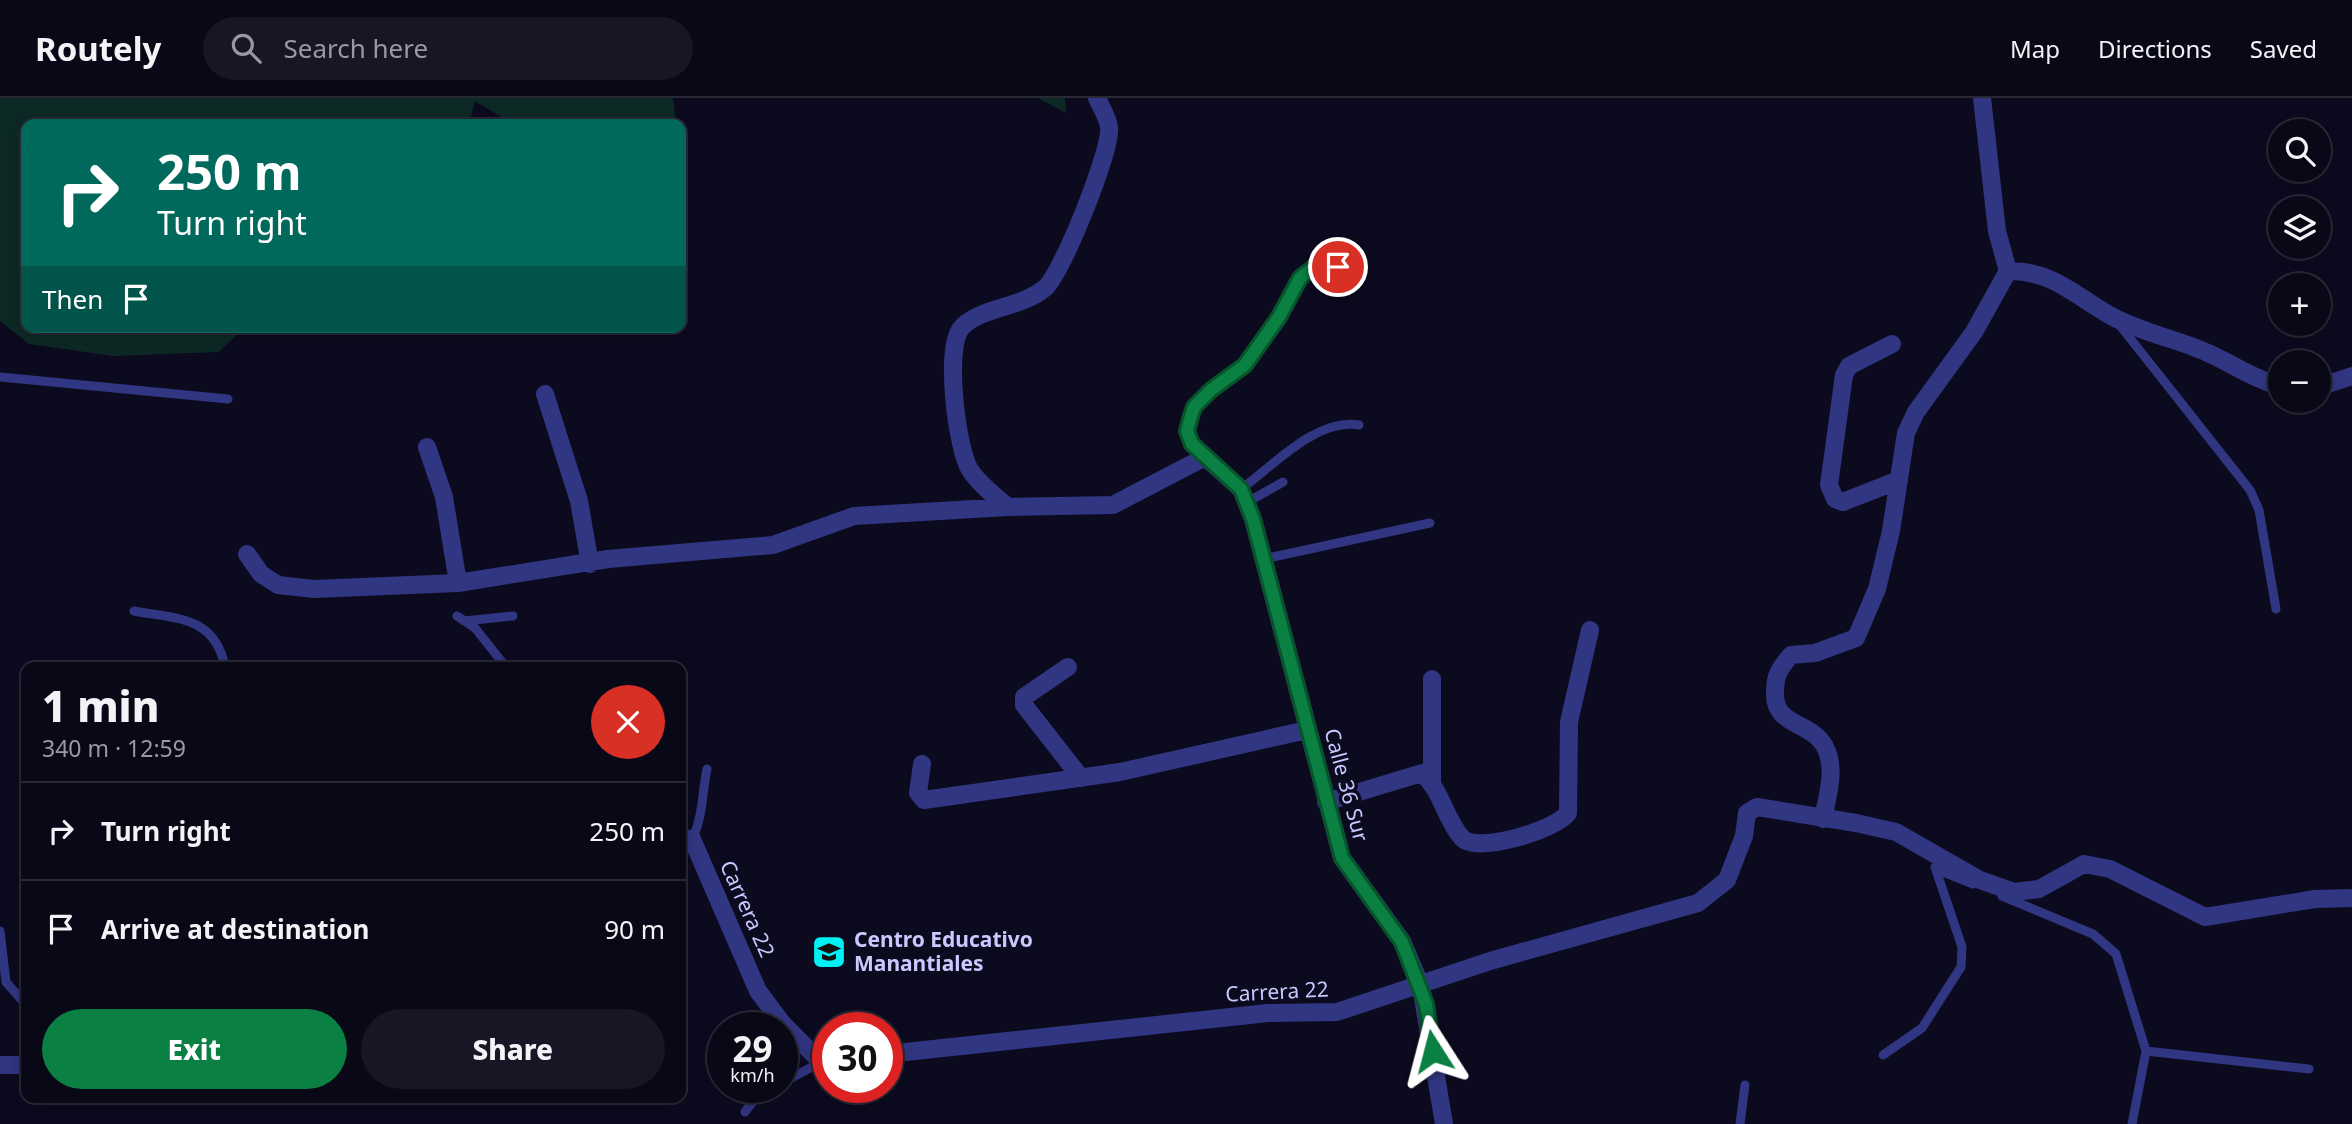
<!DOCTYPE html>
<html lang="en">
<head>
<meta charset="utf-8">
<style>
	body { margin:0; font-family:"Noto Sans",sans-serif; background:#171624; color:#f1f3f6; height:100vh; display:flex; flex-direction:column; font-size:26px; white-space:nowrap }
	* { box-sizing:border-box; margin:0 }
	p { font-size:23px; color:#999aa1 }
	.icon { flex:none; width:38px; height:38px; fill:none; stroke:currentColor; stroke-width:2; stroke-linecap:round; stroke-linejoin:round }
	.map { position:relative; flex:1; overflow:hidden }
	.panel { position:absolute; left:21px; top:564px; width:665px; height:441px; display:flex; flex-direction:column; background:#090817; border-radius:14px; box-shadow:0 4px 18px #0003,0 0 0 2px #292936 }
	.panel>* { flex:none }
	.hud { position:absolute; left:21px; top:21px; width:665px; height:214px; border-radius:14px; box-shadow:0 4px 18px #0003,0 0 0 2px #292936; background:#00695c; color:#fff; overflow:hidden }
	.controls { position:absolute; left:2268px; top:21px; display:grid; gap:14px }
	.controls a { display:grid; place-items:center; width:63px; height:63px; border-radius:50%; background:#090817; box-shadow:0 4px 18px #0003,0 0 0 2px #292936; font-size:35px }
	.speed { position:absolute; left:707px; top:914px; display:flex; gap:14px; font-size:35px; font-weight:700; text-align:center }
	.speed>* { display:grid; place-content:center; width:91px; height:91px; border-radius:50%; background:#090817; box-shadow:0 4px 18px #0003,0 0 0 2px #292936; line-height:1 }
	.speed small { font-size:18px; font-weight:400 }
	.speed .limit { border:10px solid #d22; background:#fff; color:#111 }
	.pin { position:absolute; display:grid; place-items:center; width:60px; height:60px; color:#fff; margin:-30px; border:4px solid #fff; border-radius:50%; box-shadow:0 2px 7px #0007 }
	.me { position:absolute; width:77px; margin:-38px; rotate:351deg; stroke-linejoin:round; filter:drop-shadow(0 0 5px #0008) }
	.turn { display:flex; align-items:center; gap:24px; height:147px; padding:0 21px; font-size:32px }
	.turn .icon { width:91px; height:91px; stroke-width:2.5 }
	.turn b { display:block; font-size:49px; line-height:60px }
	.then { display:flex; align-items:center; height:66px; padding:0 21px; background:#0003; gap:14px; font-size:26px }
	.round { display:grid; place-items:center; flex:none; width:74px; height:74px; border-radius:37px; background:#171624 }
	.headline { display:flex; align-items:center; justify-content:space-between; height:119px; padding:0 21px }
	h1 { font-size:42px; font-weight:800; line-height:52px }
	.cta { display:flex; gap:14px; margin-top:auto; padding:14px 21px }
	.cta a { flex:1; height:80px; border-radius:42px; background:#0b8043; color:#fff; font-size:28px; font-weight:800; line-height:80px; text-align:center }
	.cta a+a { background:#171624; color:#f1f3f6 }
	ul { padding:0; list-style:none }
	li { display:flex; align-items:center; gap:21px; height:98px; padding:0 21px; border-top:2px solid #292936 }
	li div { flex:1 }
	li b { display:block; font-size:26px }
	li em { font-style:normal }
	header { display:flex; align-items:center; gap:42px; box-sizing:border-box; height:98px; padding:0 35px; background:#090817; border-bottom:2px solid #292936 }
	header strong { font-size:33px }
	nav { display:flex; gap:38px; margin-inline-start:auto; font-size:24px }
	.search { width:490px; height:63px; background:#171624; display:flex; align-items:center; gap:18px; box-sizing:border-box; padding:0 24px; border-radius:38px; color:#999aa1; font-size:26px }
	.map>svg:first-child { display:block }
	.green { fill:#0d2925 }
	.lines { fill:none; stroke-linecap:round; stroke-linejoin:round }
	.service { stroke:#313682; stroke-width:9 }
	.minor { stroke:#313682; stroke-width:18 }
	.route-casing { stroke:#07532c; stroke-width:18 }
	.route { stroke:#0b8043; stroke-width:12 }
	.labels { text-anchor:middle; stroke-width:7; stroke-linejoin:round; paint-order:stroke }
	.street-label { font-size:21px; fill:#c9c8ff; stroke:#0c0a1f }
	.poi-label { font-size:21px; font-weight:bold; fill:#c9c8ff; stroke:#0c0a1f; text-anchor:start }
</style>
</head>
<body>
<header>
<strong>Routely</strong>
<div class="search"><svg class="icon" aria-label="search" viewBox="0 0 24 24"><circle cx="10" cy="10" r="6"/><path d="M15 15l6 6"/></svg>Search here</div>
<nav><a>Map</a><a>Directions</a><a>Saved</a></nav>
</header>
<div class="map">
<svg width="2352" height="1026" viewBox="0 0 2352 1026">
	<rect width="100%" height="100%" fill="#0c0a1f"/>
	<path class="green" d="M 0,0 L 673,0 L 676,26 L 513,26 L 475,3 L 469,26 L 26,26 L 26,229 L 245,229 L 219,254 L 113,258 L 29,246 L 0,223 Z
		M 1038,0 L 1065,0 L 1066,15 Z"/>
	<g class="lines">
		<path class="service" d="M 2118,225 L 2250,392 L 2259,412 L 2276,511
			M 0,279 L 228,301
			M 1205,359 L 1192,346 L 1187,333 L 1194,309 L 1211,292 L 1245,267 L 1279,219 L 1300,180 L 1314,169 L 1337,169
			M 1241,391 C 1273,368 1316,320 1359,327
			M 1246,405 L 1283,384
			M 1264,461 L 1430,425
			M 134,513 C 177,521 215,518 225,569
			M 457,518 L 475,530 L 506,569
			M 464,523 L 513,518
			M 692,741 C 703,720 702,694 707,671
			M 1936,771 L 1973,786
			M 2002,798 L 2093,836 L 2116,856 L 2146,953 L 2132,1026
			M 0,833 L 6,884 L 26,907
			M 2146,953 L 2309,971
			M 1883,957 L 1922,930 L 1961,869 L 1962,849 L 1935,769
			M 782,985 L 821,964
			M 745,1014 L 757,998 L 774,989
			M 1740,1026 L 1745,987"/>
		<path class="minor" d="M 1982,0 L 1997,133 L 2008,173
			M 1892,246 L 1849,268 L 1844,277 L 1829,387 L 1835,401 L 1843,404 L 1899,382
			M 2319,289 L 2352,278
			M 545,296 L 579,403 L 590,466
			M 427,349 L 444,399 L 458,485
			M 1008,409 C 995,398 980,387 970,372 C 957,352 943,245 963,228 C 985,208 1021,210 1045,190 C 1062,176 1112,51 1109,29 C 1108,20 1101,9 1097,0
			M 247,456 L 261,476 L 278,487 L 314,491 L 458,485 L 608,461 L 773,447 L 854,418 L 1008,409 L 1113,407 L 1205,359 L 1241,391 L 1253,421 L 1342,760 L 1402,843 L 1421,888 L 1444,1026
			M 1068,569 L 1024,599 L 1024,607 L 1081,680
			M 1432,581 L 1432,684
			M 922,666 L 918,695 L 924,702 L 1120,674 L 1307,632
			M 1326,704 L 1422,675 C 1442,693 1445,721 1462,740 C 1477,756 1556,732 1568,715 L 1569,624 L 1590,532
			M 1823,721 C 1827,700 1836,672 1826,651 C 1814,623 1774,630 1775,595 C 1775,577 1779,571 1791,557 L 1815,555 L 1856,540 L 1877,491 L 1891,433 L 1906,335 L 1916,314 L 1974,234 L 2008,173 C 2053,172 2076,199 2113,219 C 2143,235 2177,241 2208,255 C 2233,266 2253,281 2280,288
			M 681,740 L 692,741 L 758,893 L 782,925 L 821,964 L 828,963
			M 887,956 L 1268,915 L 1337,914 L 1490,863 L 1698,805 L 1727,782 L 1744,738 L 1747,715 L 1757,709 L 1856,725 L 1896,734 L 1980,782 L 2014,794 L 2039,791 L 2084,766 L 2110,771 L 2205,819 L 2315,801 L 2352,800
			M 0,967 L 26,967"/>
	</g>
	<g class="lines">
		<g class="route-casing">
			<path id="route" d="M 1338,169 L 1314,169 L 1300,180 L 1279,219 L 1245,267 L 1211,292 L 1194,309 L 1191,318 L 1187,333 L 1192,346 L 1241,391 L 1253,421 L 1342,760 L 1402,844 L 1426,906 L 1433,953"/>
		</g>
		<use href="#route" class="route"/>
	</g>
	<defs>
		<g id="school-square" transform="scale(1.75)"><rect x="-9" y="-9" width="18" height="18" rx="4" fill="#00f0f3" stroke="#0c0a1f"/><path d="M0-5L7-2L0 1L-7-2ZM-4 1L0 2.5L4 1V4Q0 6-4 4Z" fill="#111"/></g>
	</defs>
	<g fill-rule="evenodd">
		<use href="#school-square" x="829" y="854"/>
	</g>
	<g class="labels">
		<g class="street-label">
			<text transform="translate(1346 687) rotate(75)" y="7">Calle 36 Sur</text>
			<text transform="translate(747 811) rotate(66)" y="7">Carrera 22</text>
			<text transform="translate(1277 894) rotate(-3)" y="7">Carrera 22</text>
		</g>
		<g class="poi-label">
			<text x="854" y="849">Centro Educativo<tspan x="854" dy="24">Manantiales</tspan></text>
		</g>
	</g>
</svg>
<div class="controls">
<a><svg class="icon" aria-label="search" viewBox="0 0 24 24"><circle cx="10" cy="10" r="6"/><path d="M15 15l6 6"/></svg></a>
<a><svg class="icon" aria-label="layers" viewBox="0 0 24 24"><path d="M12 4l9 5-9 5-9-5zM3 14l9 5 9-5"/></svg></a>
<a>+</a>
<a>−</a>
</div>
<div class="speed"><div>29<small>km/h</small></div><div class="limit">30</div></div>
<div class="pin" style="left:1338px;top:169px;background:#d93025"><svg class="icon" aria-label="arrive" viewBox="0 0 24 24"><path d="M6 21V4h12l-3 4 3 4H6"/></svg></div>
<svg class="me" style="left:1433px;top:953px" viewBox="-20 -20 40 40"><path d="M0-17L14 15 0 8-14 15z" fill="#0b8043" stroke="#fff" stroke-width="4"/></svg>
<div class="hud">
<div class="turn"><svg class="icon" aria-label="right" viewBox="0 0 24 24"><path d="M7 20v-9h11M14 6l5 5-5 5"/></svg><div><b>250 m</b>Turn right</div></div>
<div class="then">Then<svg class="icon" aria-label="arrive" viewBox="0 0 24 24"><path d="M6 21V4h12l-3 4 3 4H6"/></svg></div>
</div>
<section class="panel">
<div class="headline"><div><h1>1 min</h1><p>340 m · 12:59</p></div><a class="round" style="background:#d93025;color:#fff"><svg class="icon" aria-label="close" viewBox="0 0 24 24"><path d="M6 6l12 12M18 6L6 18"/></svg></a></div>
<ul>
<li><svg class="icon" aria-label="right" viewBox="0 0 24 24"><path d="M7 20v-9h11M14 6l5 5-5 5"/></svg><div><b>Turn right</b></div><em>250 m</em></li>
<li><svg class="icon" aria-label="arrive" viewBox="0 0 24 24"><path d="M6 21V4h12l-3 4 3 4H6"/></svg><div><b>Arrive at destination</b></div><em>90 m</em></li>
</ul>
<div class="cta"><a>Exit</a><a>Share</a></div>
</section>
</div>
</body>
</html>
